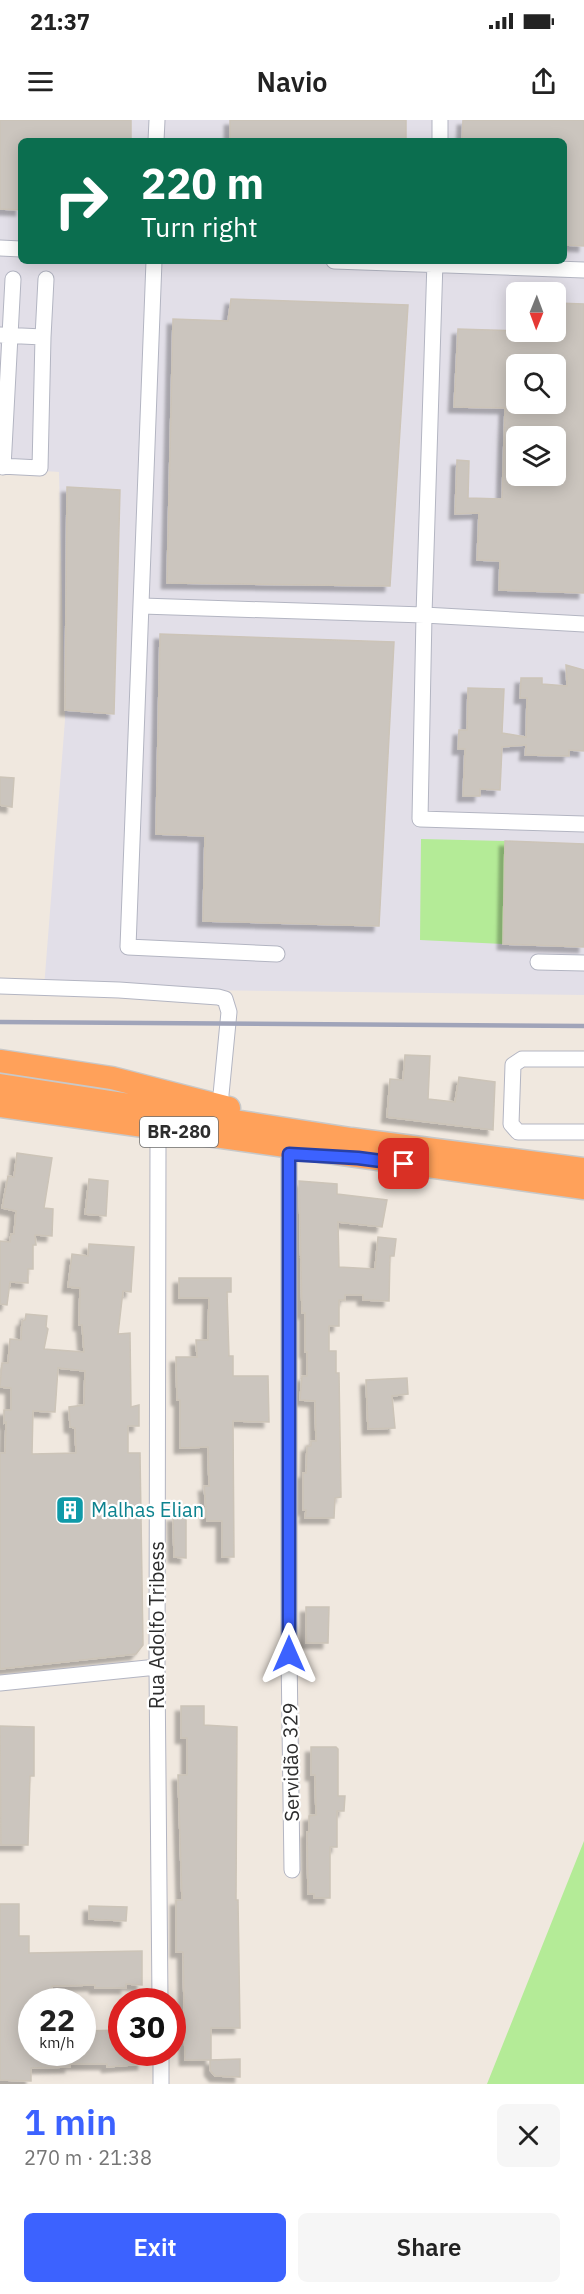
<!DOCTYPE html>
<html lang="en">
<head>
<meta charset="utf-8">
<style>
	body { margin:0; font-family:"IBM Plex Sans",sans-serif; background:#f6f6f6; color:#222; height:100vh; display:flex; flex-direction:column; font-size:22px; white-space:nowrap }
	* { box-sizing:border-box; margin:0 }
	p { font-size:20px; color:#767676 }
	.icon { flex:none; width:33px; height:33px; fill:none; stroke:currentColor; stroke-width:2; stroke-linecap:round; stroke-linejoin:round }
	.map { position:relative; height:1964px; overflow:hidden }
	.drawer { display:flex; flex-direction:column; background:#fff; flex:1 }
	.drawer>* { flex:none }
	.hud { position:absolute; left:18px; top:18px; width:549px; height:126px; border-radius:9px; box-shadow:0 3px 15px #0003; background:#0b6e4f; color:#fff; overflow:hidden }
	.needle { width:39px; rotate:181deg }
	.buttons { position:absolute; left:506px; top:162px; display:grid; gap:12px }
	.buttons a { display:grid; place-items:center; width:60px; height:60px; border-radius:9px; background:#fff; box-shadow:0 3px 15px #0003; font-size:30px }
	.speed { position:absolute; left:18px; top:1868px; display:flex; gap:12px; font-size:30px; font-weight:700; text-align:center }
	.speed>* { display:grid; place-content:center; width:78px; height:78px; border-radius:50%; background:#fff; box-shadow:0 3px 15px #0003; line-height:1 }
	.speed small { font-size:15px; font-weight:400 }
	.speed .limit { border:9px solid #d22; background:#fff; color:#111 }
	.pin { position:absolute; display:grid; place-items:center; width:51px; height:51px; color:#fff; margin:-26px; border-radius:12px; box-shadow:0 3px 9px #0006 }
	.me { position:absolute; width:66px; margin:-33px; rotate:0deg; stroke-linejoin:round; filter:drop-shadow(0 0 4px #0008) }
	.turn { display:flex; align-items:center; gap:21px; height:126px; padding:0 24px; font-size:27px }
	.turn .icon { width:78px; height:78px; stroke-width:2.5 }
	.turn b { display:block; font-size:42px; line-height:51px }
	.round { display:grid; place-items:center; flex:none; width:63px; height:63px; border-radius:9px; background:#f6f6f6 }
	.summary { display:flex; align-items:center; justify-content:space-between; height:102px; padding:0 24px }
	h1 { font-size:36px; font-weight:600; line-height:45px; color:#3c62ff }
	.action { display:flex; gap:12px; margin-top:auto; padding:12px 24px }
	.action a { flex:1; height:69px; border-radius:9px; background:#3c62ff; color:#fff; font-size:24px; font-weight:600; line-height:69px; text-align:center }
	.action a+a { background:#f6f6f6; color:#222 }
	.status { display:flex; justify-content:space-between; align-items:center; height:42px; padding:0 30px; background:#fff; direction:ltr }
	.status svg { height:16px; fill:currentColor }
	header { display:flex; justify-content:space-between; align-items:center; height:78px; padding:0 24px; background:#fff; font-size:27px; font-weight:600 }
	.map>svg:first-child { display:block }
	.industrial { fill:#e2dfe8; fill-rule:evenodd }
	.green { fill:#b4eb97 }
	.building { fill:#cbc5be; stroke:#ccc4b8; stroke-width:1.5; fill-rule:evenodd; filter:url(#shadow) }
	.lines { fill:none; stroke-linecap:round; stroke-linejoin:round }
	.minor-casing { stroke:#b3b5c2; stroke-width:17 }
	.highway-casing { stroke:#c8c8c8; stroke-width:25 }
	.minor { stroke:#fff; stroke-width:15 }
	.highway { stroke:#ffa15a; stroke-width:22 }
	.rail { stroke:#a0a4b9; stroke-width:4.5 }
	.route-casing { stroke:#2740a6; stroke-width:15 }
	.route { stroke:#3c62ff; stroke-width:10 }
	.labels { text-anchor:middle; stroke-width:4.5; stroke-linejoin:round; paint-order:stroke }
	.shield { fill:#fff; stroke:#6c6c6c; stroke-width:1.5 }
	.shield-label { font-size:18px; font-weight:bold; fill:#2d2d2d }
	.culture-label { font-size:20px; fill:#0d838f; stroke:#fff; text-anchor:start }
	.street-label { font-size:20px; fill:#2d2d2d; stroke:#fff }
</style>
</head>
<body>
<div class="status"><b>21:37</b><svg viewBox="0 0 49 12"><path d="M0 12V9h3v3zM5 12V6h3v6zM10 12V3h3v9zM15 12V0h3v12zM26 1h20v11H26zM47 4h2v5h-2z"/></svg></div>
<header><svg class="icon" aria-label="menu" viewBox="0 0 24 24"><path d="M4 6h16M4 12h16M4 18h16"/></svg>Navio<svg class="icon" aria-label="share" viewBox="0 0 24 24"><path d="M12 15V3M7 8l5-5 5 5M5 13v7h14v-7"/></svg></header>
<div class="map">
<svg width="584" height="1964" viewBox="0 0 584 1964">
	<defs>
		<filter id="shadow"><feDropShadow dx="-5.5" dy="5.5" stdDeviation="1.5" flood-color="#0004"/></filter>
	</defs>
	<rect width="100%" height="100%" fill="#f0e8df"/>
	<path class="industrial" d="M 0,0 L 584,0 L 584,875 L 44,868 L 65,600 L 59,352 L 0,348 ZM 21,21 L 564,21 L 564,141 L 21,141 ZM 516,172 L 555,172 L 555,212 L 516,212 ZM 516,244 L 555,244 L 555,284 L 516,284 ZM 516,316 L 555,316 L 555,356 L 516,356 Z"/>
	<path class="green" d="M 421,719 L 505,721 L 503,824 L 420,820 Z
		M 584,1721 L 584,1964 L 487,1964 Z"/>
	<path class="building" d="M 0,0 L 131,0 L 131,21 L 21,21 L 21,90 L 0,89 Z
		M 230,0 L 406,0 L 406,21 L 230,21 Z
		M 463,0 L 584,0 L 584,126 L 564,125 L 564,21 L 462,21 Z
		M 231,179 L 408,185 L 390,466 L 167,463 L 173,199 L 228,201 Z
		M 555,183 L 584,184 L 584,473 L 499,470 L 500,441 L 477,440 L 479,393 L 455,394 L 457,340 L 469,341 L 468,378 L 502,379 L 505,288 L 454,287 L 458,209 L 555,212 ZM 516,244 L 555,244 L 555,284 L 516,284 ZM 516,316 L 555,316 L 555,356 L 516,356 Z
		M 67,367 L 120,370 L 114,594 L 65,590 Z
		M 160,514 L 394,522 L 379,806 L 203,801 L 205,716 L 156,714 Z
		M 566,545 L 584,550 L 584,631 L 569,630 L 569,636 L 525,635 L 526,625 L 502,627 L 500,670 L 480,669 L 480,676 L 463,676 L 465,629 L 458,629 L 459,610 L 467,610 L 468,568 L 504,569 L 502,613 L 526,617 L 527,578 L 520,578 L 521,558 L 542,558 L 542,564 L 567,566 Z
		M 0,657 L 14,658 L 12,687 L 0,685 Z
		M 505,721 L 584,724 L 584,827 L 503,824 Z
		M 405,935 L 430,936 L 428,979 L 455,982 L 459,957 L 495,962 L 493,1010 L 387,997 L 390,959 L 403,960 Z
		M 17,1033 L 52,1038 L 44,1088 L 53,1089 L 52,1116 L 35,1115 L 36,1125 L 33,1125 L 33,1149 L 28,1149 L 28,1163 L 10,1162 L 7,1185 L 0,1184 L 0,1121 L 10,1122 L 11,1114 L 14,1114 L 16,1091 L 2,1088 L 8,1056 L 14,1057 Z
		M 89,1059 L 108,1061 L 106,1096 L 85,1094 Z
		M 299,1061 L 337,1064 L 337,1074 L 387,1080 L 382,1107 L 338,1102 L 339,1147 L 375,1149 L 378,1117 L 396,1119 L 394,1136 L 390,1136 L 389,1181 L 363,1180 L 363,1175 L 345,1175 L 345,1180 L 339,1180 L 339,1206 L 329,1206 L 329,1231 L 336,1231 L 336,1253 L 339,1253 L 341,1377 L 335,1378 L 334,1398 L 305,1398 L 306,1390 L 303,1390 L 303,1353 L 306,1353 L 307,1326 L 311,1326 L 311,1321 L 316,1321 L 315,1281 L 300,1280 L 302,1256 L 307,1256 L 307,1232 L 305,1232 L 305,1193 L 302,1193 Z
		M 89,1124 L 134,1127 L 131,1172 L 123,1171 L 118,1214 L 130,1213 L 131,1287 L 139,1285 L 139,1306 L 128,1306 L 128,1333 L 140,1333 L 143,1525 L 136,1534 L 0,1549 L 0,1333 L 5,1333 L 6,1302 L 4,1303 L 4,1290 L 11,1290 L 11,1268 L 0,1267 L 2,1243 L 8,1243 L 10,1219 L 21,1220 L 22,1201 L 25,1200 L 26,1194 L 47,1196 L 46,1207 L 48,1209 L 44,1229 L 84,1232 L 82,1205 L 79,1205 L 80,1168 L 68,1167 L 72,1134 L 88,1136 ZM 58,1248 L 85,1251 L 84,1285 L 69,1287 L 70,1307 L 75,1308 L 76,1333 L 32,1334 L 33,1291 L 55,1292 Z
		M 179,1158 L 231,1158 L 231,1172 L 227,1172 L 229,1236 L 233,1236 L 233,1256 L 268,1256 L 269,1302 L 233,1301 L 234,1437 L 222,1437 L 222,1401 L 207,1401 L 204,1366 L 209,1366 L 208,1327 L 180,1328 L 180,1280 L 177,1280 L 176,1237 L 197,1237 L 196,1220 L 208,1220 L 209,1178 L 179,1178 Z
		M 407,1258 L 408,1274 L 392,1276 L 395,1308 L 368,1309 L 366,1260 Z
		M 173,1396 L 186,1396 L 186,1438 L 174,1437 Z
		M 306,1487 L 329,1487 L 328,1523 L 306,1523 Z
		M 181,1586 L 204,1586 L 204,1605 L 237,1607 L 236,1780 L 238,1780 L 240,1908 L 211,1908 L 211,1940 L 185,1940 L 183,1832 L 176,1832 L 176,1780 L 182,1780 L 178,1655 L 187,1655 L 187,1618 L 181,1618 Z
		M 0,1606 L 34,1607 L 34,1656 L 30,1656 L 28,1725 L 1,1725 Z
		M 311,1627 L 336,1627 L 338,1629 L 338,1676 L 345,1676 L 344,1691 L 337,1691 L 337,1727 L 330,1727 L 330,1778 L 314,1778 L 314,1774 L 308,1774 L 307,1712 L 309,1712 L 309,1696 L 316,1695 L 315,1655 L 311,1655 Z
		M 0,1784 L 19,1784 L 19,1816 L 29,1816 L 29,1833 L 142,1831 L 142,1865 L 126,1864 L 126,1868 L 95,1868 L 95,1865 L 52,1866 L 52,1881 L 30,1881 L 31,1932 L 82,1932 L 82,1911 L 122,1910 L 122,1932 L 143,1932 L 143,1944 L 107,1947 L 107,1944 L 70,1944 L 70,1947 L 31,1948 L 31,1961 L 0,1960 Z
		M 89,1786 L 127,1787 L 126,1801 L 89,1799 Z
		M 240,1939 L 240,1957 L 215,1956 L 210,1950 L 210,1940 Z"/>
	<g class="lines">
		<g class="minor-casing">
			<path id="minor" d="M 156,21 L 157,0
				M 440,21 L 440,0
				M 0,128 L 21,129
				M 154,141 L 128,827 L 277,834
				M 334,141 L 584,150
				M 435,141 L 424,495 L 420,699 L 584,704
				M 0,215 L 43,217 L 40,348 L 0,346
				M 43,217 L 46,159
				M 3,347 L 13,159
				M 142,486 L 424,495 L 584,504
				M 538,842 L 584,843
				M 0,866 L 119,870 L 218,877 L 225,879 L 229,892 L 220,985
				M 584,939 L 522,939 L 513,945 L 511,1004 L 518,1012 L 584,1012
				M 158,1020 L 157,1547 L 160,1881
				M 289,1034 L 289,1534 L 292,1750
				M 0,1563 L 157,1547
				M 161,1932 L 161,1964"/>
		</g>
		<g class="highway-casing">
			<path id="highway" d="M 0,941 L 112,958 L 229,988
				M 0,965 L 351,1019 L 584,1049
				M 0,986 L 584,1068"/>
		</g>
		<use href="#minor" class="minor"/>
		<use href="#highway" class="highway"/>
		<path class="rail" d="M 0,902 L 584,906"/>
	</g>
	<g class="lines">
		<g class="route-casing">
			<path id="route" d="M 289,1534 L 289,1034 L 358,1038 L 404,1044"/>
		</g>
		<use href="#route" class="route"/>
	</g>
	<defs>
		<g id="building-square" transform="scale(1.5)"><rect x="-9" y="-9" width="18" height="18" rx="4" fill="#0f9aa8" stroke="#fff"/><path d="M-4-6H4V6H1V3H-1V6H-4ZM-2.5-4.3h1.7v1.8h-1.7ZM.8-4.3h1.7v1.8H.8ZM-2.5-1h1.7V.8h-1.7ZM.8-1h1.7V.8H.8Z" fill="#fff"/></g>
	</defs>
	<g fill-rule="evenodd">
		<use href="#building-square" x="70" y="1390"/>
	</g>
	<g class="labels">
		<rect class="shield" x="140" y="997" width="78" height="30" rx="4.5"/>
		<g class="shield-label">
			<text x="179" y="1018">BR-280</text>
		</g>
		<g class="culture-label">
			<text x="91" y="1397">Malhas Elian</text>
		</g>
		<g class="street-label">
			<text transform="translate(157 1505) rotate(-90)" y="7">Rua Adolfo Tribess</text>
			<text transform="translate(291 1642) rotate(-91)" y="7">Servidão 329</text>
		</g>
	</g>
</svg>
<div class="buttons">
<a><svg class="needle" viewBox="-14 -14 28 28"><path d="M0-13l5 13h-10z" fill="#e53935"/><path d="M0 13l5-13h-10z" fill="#767676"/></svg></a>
<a><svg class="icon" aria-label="search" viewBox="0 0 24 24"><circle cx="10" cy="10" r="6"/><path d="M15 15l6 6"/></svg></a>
<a><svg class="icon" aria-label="layers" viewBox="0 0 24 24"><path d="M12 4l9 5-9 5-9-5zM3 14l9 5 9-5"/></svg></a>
</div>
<div class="speed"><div>22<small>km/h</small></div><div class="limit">30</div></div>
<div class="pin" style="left:404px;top:1044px;background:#d93025"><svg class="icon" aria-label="arrive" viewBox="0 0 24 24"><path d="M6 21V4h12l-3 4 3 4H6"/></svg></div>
<svg class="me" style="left:289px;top:1534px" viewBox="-20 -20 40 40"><path d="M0-17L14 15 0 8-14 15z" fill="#3c62ff" stroke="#fff" stroke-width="4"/></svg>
<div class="hud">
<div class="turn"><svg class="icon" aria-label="right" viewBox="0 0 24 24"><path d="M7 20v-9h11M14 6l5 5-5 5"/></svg><div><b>220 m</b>Turn right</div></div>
</div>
</div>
<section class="drawer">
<div class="summary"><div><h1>1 min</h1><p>270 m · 21:38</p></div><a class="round"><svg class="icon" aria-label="close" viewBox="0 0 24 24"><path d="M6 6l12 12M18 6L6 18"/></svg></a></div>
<div class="action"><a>Exit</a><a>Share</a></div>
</section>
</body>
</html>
